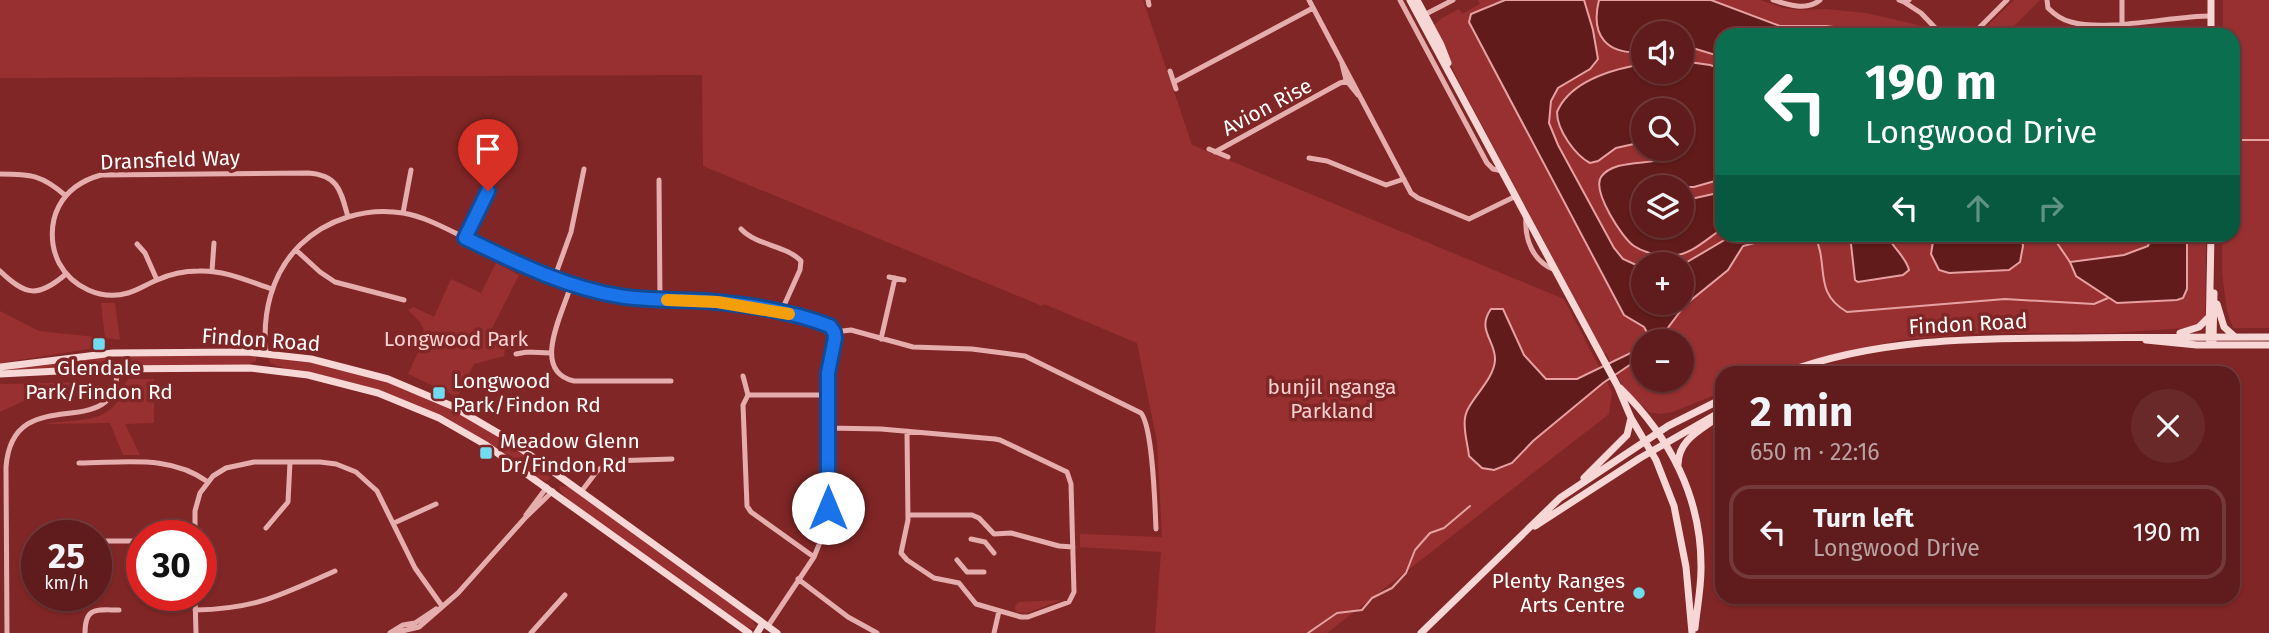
<!DOCTYPE html>
<html lang="en">
<head>
<meta charset="utf-8">
<style>
	body { margin:0; font-family:"Fira Sans",sans-serif; background:#692929; color:#f1f3f6; height:100vh; display:flex; flex-direction:column; font-size:26px; white-space:nowrap }
	* { box-sizing:border-box; margin:0 }
	p { font-size:23px; color:#baa1a3 }
	.icon { flex:none; width:38px; height:38px; fill:none; stroke:currentColor; stroke-width:2; stroke-linecap:round; stroke-linejoin:round }
	.map { position:relative; flex:1; overflow:hidden }
	.sheet { position:absolute; left:1715px; top:366px; width:525px; height:238px; display:flex; flex-direction:column; background:#601c1c; border-radius:21px; box-shadow:0 2px 5px #0004,0 0 0 2px #743a3b }
	.sheet>* { flex:none }
	.hud { position:absolute; left:1715px; top:28px; width:525px; height:214px; border-radius:21px; box-shadow:0 2px 5px #0004,0 0 0 2px #743a3b; background:#0b6e4f; color:#fff; overflow:hidden }
	.controls { position:absolute; left:1631px; top:21px; display:grid; gap:14px }
	.controls a { display:grid; place-items:center; width:63px; height:63px; border-radius:50%; background:#601c1c; box-shadow:0 2px 5px #0004,0 0 0 2px #743a3b; font-size:35px }
	.speed { position:absolute; left:21px; top:520px; display:flex; gap:14px; font-size:35px; font-weight:700; text-align:center }
	.speed>* { display:grid; place-content:center; width:91px; height:91px; border-radius:50%; background:#601c1c; box-shadow:0 2px 5px #0004,0 0 0 2px #743a3b; line-height:1 }
	.speed small { font-size:18px; font-weight:400 }
	.speed .limit { border:10px solid #d22; background:#fff; color:#111 }
	.pin { position:absolute; display:grid; place-items:center; width:60px; height:60px; color:#fff; margin:-72px -30px; border-radius:50% 50% 50% 0; rotate:-45deg; box-shadow:0 0 7px #0007 }
	.pin .icon { rotate:45deg }
	.me { position:absolute; width:77px; margin:-38px; rotate:0deg; stroke-linejoin:round; filter:drop-shadow(0 0 5px #0008) }
	.turn { display:flex; align-items:center; gap:24px; height:147px; padding:0 35px; font-size:32px }
	.turn .icon { width:91px; height:91px; stroke-width:2.5 }
	.turn b { display:block; font-size:49px; line-height:60px }
	.lanes { display:flex; align-items:center; height:66px; padding:0 35px; background:#0003; justify-content:center; gap:35px; direction:ltr }
	.lanes .off { opacity:.35 }
	.round { display:grid; place-items:center; flex:none; width:74px; height:74px; border-radius:37px; background:#692929 }
	.summary { display:flex; align-items:center; justify-content:space-between; height:119px; padding:0 35px }
	h1 { font-size:42px; font-weight:700; line-height:52px }
	ul { padding:0; list-style:none }
	li { display:flex; align-items:center; gap:21px; height:94px; margin:0 14px 10px; padding:0 21px; border:4px solid #743a3b; border-radius:21px }
	li div { flex:1 }
	li b { display:block; font-size:26px }
	li em { font-style:normal }
	.map>svg:first-child { display:block }
	.green { fill:#983031; fill-rule:evenodd }
	.water { fill:#611b1a; stroke:#e7a1a2; stroke-width:2 }
	.lines { fill:none; stroke-linecap:round; stroke-linejoin:round }
	.stream { stroke:#e7a1a2; stroke-width:2 }
	.street { stroke:#e6adad; stroke-width:5 }
	.secondary { stroke:#f6d7d6; stroke-width:7 }
	.route-casing { stroke:#114b97; stroke-width:18 }
	.route { stroke:#1a73e8; stroke-width:12 }
	.slow { stroke:#f59e0b; stroke-width:12 }
	.poi-dot { fill:#71dcef; stroke:#802626; stroke-width:2.5 }
	.labels { text-anchor:middle; stroke-width:7; stroke-linejoin:round; paint-order:stroke }
	.street-label { font-size:21px; fill:#fff; stroke:#802626 }
	.park-label { font-size:21px; fill:#f5d0d0; stroke:#802626 }
	.poi-label { font-size:21px; fill:#fff; stroke:#802626; text-anchor:start }
</style>
</head>
<body>
<div class="map">
<svg width="2269" height="633" viewBox="0 0 2269 633">
	<rect width="100%" height="100%" fill="#802626"/>
	<path class="green" d="M 0,0 L 1143,0 L 1192,145 L 1564,299 L 1612,392 L 1609,414 L 1327,633 L 1155,633 L 1161,552 L 1080,547 L 1080,534 L 1162,537 L 1157,441 L 1137,343 L 1044,304 L 1042,306 L 703,166 L 702,75 L 0,78 Z
		M 1478,0 L 1760,0 L 1783,8 L 1798,10 L 1826,9 L 1866,13 L 1918,25 L 1934,35 L 1722,35 L 1722,234 L 2206,235 L 2205,317 L 2197,325 L 2184,328 L 2112,333 L 1985,333 L 1900,340 L 1831,355 L 1772,373 L 1722,373 L 1722,392 L 1673,412 L 1659,414 L 1649,412 L 1623,387 L 1606,353 L 1604,354 L 1458,80 L 1433,26 L 1442,18 L 1459,9 L 1462,14 L 1480,4 ZM 1643,33 L 1682,33 L 1682,72 L 1643,72 ZM 1643,110 L 1682,110 L 1682,149 L 1643,149 ZM 1643,187 L 1682,187 L 1682,226 L 1643,226 ZM 1643,264 L 1682,264 L 1682,303 L 1643,303 ZM 1643,341 L 1682,341 L 1682,380 L 1643,380 Z
		M 2014,0 L 2040,0 L 2005,35 L 1978,35 Z
		M 2223,0 L 2269,0 L 2269,328 L 2233,328 L 2227,311 L 2222,272 L 2222,235 L 2233,234 L 2233,35 L 2223,35 Z
		M 496,263 L 519,275 L 486,340 L 505,349 L 504,356 L 474,364 L 457,397 L 408,374 L 426,335 L 420,322 L 408,310 L 414,307 L 434,317 L 451,279 L 481,293 Z
		M 101,303 L 115,303 L 120,340 L 107,338 L 107,346 L 0,363 L 0,311 L 39,331 L 105,338 Z
		M 223,353 L 256,356 L 256,361 L 247,365 L 125,366 L 122,361 L 124,355 Z
		M 108,356 L 111,361 L 109,366 L 0,372 L 0,369 Z
		M 268,357 C 356,362 444,397 516,448 C 527,456 537,466 549,475 L 550,479 L 546,481 L 533,476 L 419,407 L 284,368 L 270,363 Z
		M 129,379 L 154,379 L 154,423 L 125,424 L 140,455 L 123,455 L 110,423 L 45,424 C 66,419 96,424 113,407 C 121,399 121,386 129,379 Z
		M 96,382 L 43,392 L 0,412 L 0,384 Z
		M 560,486 L 569,487 L 751,618 L 756,627 L 752,629 L 742,625 L 566,499 L 559,488 Z
		M 1061,600 L 1027,613 L 1016,612 L 1015,606 L 1019,602 Z"/>
	<path class="water" d="M 1505,0 L 1584,0 L 1593,30 L 1598,59 L 1590,69 L 1558,88 L 1551,101 L 1549,123 L 1558,145 L 1614,248 L 1623,259 L 1643,268 L 1643,303 L 1682,303 L 1682,265 L 1733,235 L 1770,235 L 1758,242 L 1743,246 L 1728,270 L 1685,305 L 1658,341 L 1646,341 L 1649,336 L 1644,327 L 1624,315 L 1469,22 L 1471,14 Z
		M 1599,0 L 1711,0 L 1780,26 L 1826,26 L 1895,35 L 1722,35 L 1722,57 L 1696,49 L 1682,49 L 1682,33 L 1643,33 L 1643,52 C 1607,55 1590,36 1599,0 Z
		M 1682,61 L 1710,65 L 1722,69 L 1722,179 L 1694,187 L 1643,187 L 1643,226 L 1682,226 L 1682,201 L 1722,192 L 1722,229 C 1709,237 1692,254 1676,255 C 1662,256 1646,254 1634,246 C 1622,238 1592,191 1601,177 C 1619,151 1682,176 1688,136 L 1686,131 L 1682,130 L 1682,110 L 1643,110 L 1643,142 L 1616,148 L 1598,161 L 1590,163 C 1575,155 1557,130 1557,112 C 1570,81 1614,69 1643,64 L 1643,72 L 1682,72 Z
		M 1850,235 L 1895,235 L 1891,242 C 1897,251 1907,260 1909,270 L 1903,275 L 1858,282 L 1855,280 Z
		M 1934,235 L 1981,235 L 1990,240 L 1991,235 L 2021,235 L 2023,246 L 2020,262 L 2009,270 L 1949,273 L 1939,270 L 1931,254 Z
		M 2152,235 L 2187,235 L 2187,289 L 2183,298 L 2177,300 L 2117,303 L 2076,276 L 2070,262 L 2124,255 L 2148,246 Z
		M 1491,309 L 1503,309 L 1524,355 L 1546,379 L 1577,379 L 1635,351 L 1643,344 L 1643,356 L 1603,383 L 1533,441 L 1512,463 L 1494,470 L 1482,468 L 1469,456 C 1468,445 1463,430 1465,418 C 1467,401 1494,381 1495,360 C 1496,341 1476,330 1491,309 Z"/>
	<g class="lines">
		<path class="stream" d="M 2233,140 L 2269,140
			M 1814,234 C 1830,265 1812,292 1847,312 L 2005,299 L 2094,304 L 2108,298
			M 2056,234 L 2057,243 L 2070,262
			M 1308,633 L 1337,613 L 1362,610 L 1372,598 L 1392,588 L 1406,573 L 1415,550 L 1430,533 L 1444,528 L 1470,506"/>
		<path class="street" d="M 1148,0 L 1149,5
			M 1309,0 L 1411,193 L 1418,198 L 1469,219 L 1516,196
			M 1400,0 L 1487,163 L 1493,169 L 1503,171
			M 1773,0 C 1788,5 1807,11 1820,0
			M 1899,0 L 1904,2 L 1909,0
			M 2047,0 L 2048,8 C 2054,14 2062,20 2071,22 C 2107,32 2171,16 2211,16
			M 2122,0 L 2122,23
			M 1904,2 L 1921,13 L 1942,35
			M 1422,16 L 1453,0
			M 1972,35 L 2007,0
			M 1342,64 L 1346,80 L 1358,95
			M 1170,71 L 1176,89
			M 1174,82 L 1313,8
			M 1209,149 L 1228,157
			M 1215,152 L 1340,83 L 1351,80
			M 1309,158 L 1327,161 L 1386,185 L 1404,179
			M 0,174 C 31,174 42,175 66,196
			M 659,180 L 660,300
			M 403,213 L 411,170
			M 1526,216 C 1524,239 1533,262 1555,270
			M 741,229 C 757,246 786,245 801,261 L 800,270 L 781,312
			M 465,238 L 498,170
			M 137,244 L 145,253 L 157,280
			M 296,250 L 320,272 L 335,282 L 404,300
			M 0,271 C 26,296 38,298 66,274
			M 212,271 L 214,243
			M 889,277 L 904,280
			M 554,279 L 571,232 L 584,169
			M 571,285 C 563,313 530,371 574,381 L 671,381
			M 272,289 C 248,281 225,270 199,271 C 185,271 170,274 157,280 C 147,284 138,290 128,293 C 101,301 72,287 59,263 C 50,245 50,223 59,206 C 68,189 83,180 101,175 L 308,173 C 339,175 341,192 348,217
			M 834,332 L 851,330 L 913,347 L 972,349 L 1025,356 L 1141,413 C 1153,428 1155,507 1156,529
			M 881,339 L 895,278
			M 266,353 C 262,314 271,274 300,245 C 327,219 366,207 403,213 C 427,217 450,231 472,241 C 513,261 554,283 599,292 C 635,300 669,299 705,301 C 747,304 791,311 830,326 L 835,334 L 828,373 L 828,508 L 825,530 L 814,557 L 768,626
			M 516,354 L 527,352 L 551,353
			M 743,376 L 748,395 L 743,405 L 747,506 L 751,512 L 814,557
			M 748,395 L 828,395
			M 828,428 L 881,429 L 995,439 L 1000,440 L 1067,472 L 1071,484 L 1074,592 L 1069,602 L 1028,617 L 1021,617 L 976,604 L 959,583 L 934,578 L 907,560 L 901,553 L 908,520 L 907,431
			M 79,463 C 124,463 170,454 208,482
			M 581,492 L 597,471 L 611,461 L 672,459
			M 526,515 L 547,487
			M 908,515 L 972,515 L 979,518 L 994,534 L 1011,533 L 1059,546 L 1073,547
			M 394,523 L 436,504
			M 266,528 L 288,502 L 290,462
			M 195,536 L 195,511 L 200,493 L 213,476 L 226,468 L 254,462 L 320,462 L 336,464 L 356,472 L 377,491 L 415,568 L 442,606
			M 971,539 L 985,542 L 994,553
			M 96,541 L 142,541
			M 957,560 L 967,572 L 984,572
			M 798,579 L 848,617 L 877,633
			M 195,595 L 196,633
			M 195,610 C 256,609 281,595 335,571
			M 7,633 L 6,467 C 13,377 118,448 117,369
			M 85,633 C 85,606 97,610 119,610
			M 390,633 L 403,625 L 415,623 L 436,609
			M 394,633 L 419,627 L 458,593 L 525,518 L 553,491
			M 531,633 L 565,595
			M 994,633 L 999,611"/>
		<path class="secondary" d="M 1410,0 L 1617,385 L 1631,418 L 1656,460 L 1674,506 L 1686,567 L 1692,633
			M 1417,0 L 1441,45 L 1448,63
			M 2211,0 L 2211,35
			M 2217,304 L 2224,327 L 2234,336
			M 2180,333 L 2199,327 L 2208,318
			M 2209,339 L 2211,234
			M 2146,340 L 2197,345 L 2269,345
			M 2213,341 L 2214,293
			M 0,367 L 113,353 L 247,352 L 311,359 L 388,379 L 452,406 L 505,437 L 777,633
			M 1784,373 C 1874,339 1972,338 2067,338 C 2134,337 2202,337 2269,337
			M 0,374 L 98,369 L 250,368 L 308,375 L 378,393 L 439,418 L 486,445 L 749,633
			M 1620,388 C 1670,437 1702,498 1701,569 C 1701,589 1697,608 1695,628
			M 1678,464 C 1679,439 1700,431 1718,417
			M 1584,478 L 1627,435 L 1631,418
			M 1535,526 L 1640,458 L 1722,411
			M 757,633 L 763,623
			M 1421,633 L 1560,498 L 1668,426 L 1722,399"/>
	</g>
	<g class="lines">
		<g class="route-casing">
			<path id="route" d="M 488,191 L 465,238 C 515,262 564,287 619,296 C 648,301 676,299 705,301 C 746,304 791,311 830,326 L 834,332 L 835,338 L 828,373 L 828,508"/>
		</g>
		<use href="#route" class="route"/>
		<path class="slow" d="M 667,300 L 717,302 L 789,314"/>
	</g>
	<g class="poi-dot">
		<rect x="92" y="337" width="14" height="14" rx="3.5"/>
		<rect x="432" y="386" width="14" height="14" rx="3.5"/>
		<rect x="479" y="446" width="14" height="14" rx="3.5"/>
		<circle cx="1639" cy="593" r="7"/>
	</g>
	<g class="labels">
		<g class="street-label">
			<text transform="translate(1267 107) rotate(-28)" y="7">Avion Rise</text>
			<text transform="translate(170 160) rotate(-2)" y="7">Dransfield Way</text>
			<text transform="translate(1968 324) rotate(-3)" y="7">Findon Road</text>
			<text transform="translate(261 340) rotate(4)" y="7">Findon Road</text>
		</g>
		<g class="park-label">
			<text x="456" y="346">Longwood Park</text>
			<text x="1332" y="394">bunjil nganga<tspan x="1332" dy="24">Parkland</tspan></text>
		</g>
		<g class="poi-label">
			<text x="99" y="375" text-anchor="middle">Glendale<tspan x="99" dy="24">Park/Findon Rd</tspan></text>
			<text x="453" y="388">Longwood<tspan x="453" dy="24">Park/Findon Rd</tspan></text>
			<text x="500" y="448">Meadow Glenn<tspan x="500" dy="24">Dr/Findon Rd</tspan></text>
			<text x="1625" y="588" text-anchor="end">Plenty Ranges<tspan x="1625" dy="24">Arts Centre</tspan></text>
		</g>
	</g>
</svg>
<div class="controls">
<a><svg class="icon" aria-label="sound" viewBox="0 0 24 24"><path d="M4 9h4l5-4v14l-5-4H4zM17 9q2 3 0 6"/></svg></a>
<a><svg class="icon" aria-label="search" viewBox="0 0 24 24"><circle cx="10" cy="10" r="6"/><path d="M15 15l6 6"/></svg></a>
<a><svg class="icon" aria-label="layers" viewBox="0 0 24 24"><path d="M12 4l9 5-9 5-9-5zM3 14l9 5 9-5"/></svg></a>
<a>+</a>
<a>−</a>
</div>
<div class="speed"><div>25<small>km/h</small></div><div class="limit">30</div></div>
<div class="pin" style="left:488px;top:191px;background:#d93025"><svg class="icon" aria-label="arrive" viewBox="0 0 24 24"><path d="M6 21V4h12l-3 4 3 4H6"/></svg></div>
<svg class="me" style="left:828px;top:508px" viewBox="-20 -20 40 40"><circle r="19" fill="#fff"/><path d="M0-13L10 11 0 6-10 11z" fill="#1a73e8"/></svg>
<div class="hud">
<div class="turn"><svg class="icon" aria-label="left" viewBox="0 0 24 24"><path d="M17 20v-9H6M10 6l-5 5 5 5"/></svg><div><b>190 m</b>Longwood Drive</div></div>
<div class="lanes"><svg class="icon" aria-label="left" viewBox="0 0 24 24"><path d="M17 20v-9H6M10 6l-5 5 5 5"/></svg><svg class="icon off" aria-label="ahead" viewBox="0 0 24 24"><path d="M12 20V5M6 11l6-6 6 6"/></svg><svg class="icon off" aria-label="right" viewBox="0 0 24 24"><path d="M7 20v-9h11M14 6l5 5-5 5"/></svg></div>
</div>
<section class="sheet">
<div class="summary"><div><h1>2 min</h1><p>650 m · 22:16</p></div><a class="round"><svg class="icon" aria-label="close" viewBox="0 0 24 24"><path d="M6 6l12 12M18 6L6 18"/></svg></a></div>
<ul>
<li><svg class="icon" aria-label="left" viewBox="0 0 24 24"><path d="M17 20v-9H6M10 6l-5 5 5 5"/></svg><div><b>Turn left</b><p>Longwood Drive</p></div><em>190 m</em></li>
</ul>
</section>
</div>
</body>
</html>
